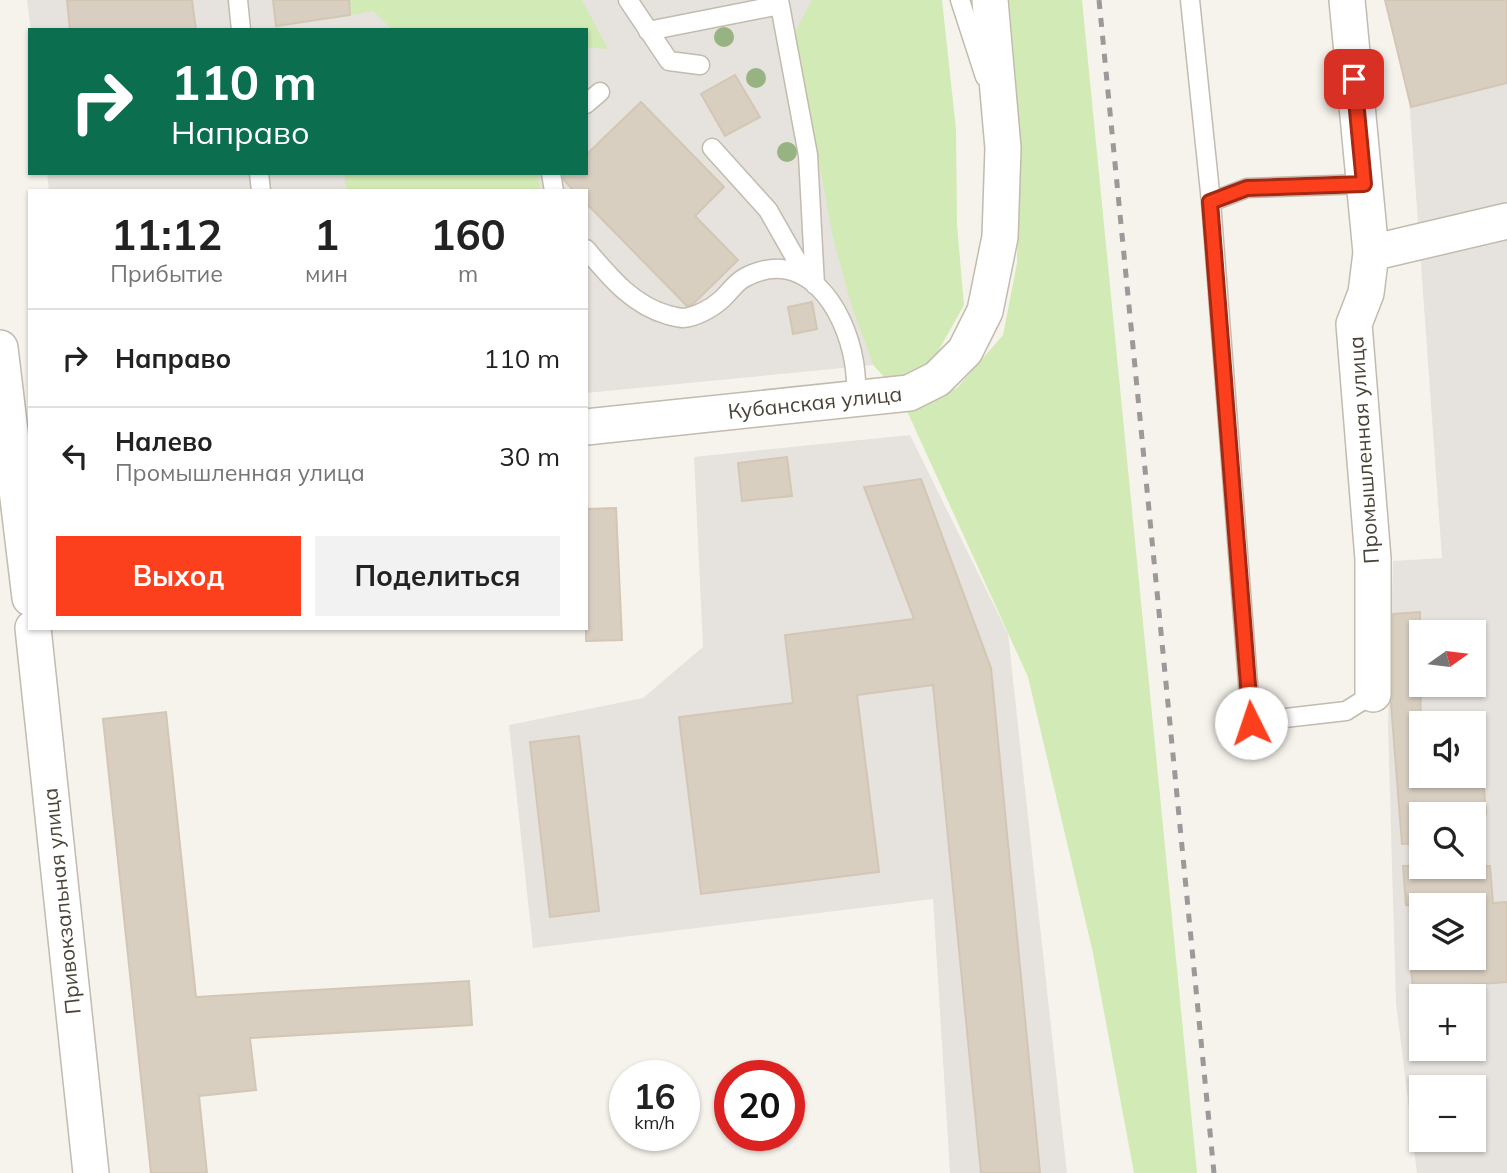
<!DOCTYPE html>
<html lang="ru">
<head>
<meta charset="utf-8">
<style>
	body { margin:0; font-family:Mulish,sans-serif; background:#f2f2f2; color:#222; height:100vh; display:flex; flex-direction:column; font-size:26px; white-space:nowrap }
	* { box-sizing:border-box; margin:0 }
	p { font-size:23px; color:#767676 }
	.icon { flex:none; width:38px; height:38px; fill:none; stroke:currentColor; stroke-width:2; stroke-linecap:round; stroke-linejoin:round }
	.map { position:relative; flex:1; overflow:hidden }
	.details { position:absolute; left:28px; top:189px; width:560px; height:441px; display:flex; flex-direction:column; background:#fff; border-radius:0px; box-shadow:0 2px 5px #0004 }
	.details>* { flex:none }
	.guide { position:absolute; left:28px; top:28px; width:560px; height:147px; border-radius:0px; box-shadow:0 2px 5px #0004; background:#0b6e4f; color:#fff; overflow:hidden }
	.needle { width:46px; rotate:76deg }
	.controls { position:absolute; left:1409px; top:620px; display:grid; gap:14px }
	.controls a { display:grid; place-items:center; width:77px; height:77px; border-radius:0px; background:#fff; box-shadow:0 2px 5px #0004; font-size:35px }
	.speed { position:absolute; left:609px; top:1060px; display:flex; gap:14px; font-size:35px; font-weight:700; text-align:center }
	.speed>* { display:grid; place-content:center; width:91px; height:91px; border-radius:50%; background:#fff; box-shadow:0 2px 5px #0004; line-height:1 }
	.speed small { font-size:18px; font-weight:400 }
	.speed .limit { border:10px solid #d22; background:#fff; color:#111 }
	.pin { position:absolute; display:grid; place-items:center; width:60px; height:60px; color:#fff; margin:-30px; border-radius:14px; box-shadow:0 4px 10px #0006 }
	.me { position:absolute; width:77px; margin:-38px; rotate:356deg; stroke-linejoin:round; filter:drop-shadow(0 0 5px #0008) }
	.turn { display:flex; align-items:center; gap:24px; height:147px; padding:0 28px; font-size:32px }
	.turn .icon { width:91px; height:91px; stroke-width:2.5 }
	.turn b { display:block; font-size:49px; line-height:60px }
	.eta { display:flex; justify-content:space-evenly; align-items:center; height:119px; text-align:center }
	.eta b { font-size:42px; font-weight:700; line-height:49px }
	.button { display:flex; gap:14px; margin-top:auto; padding:14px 28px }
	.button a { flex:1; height:80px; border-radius:0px; background:#fc3f1d; color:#fff; font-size:28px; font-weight:700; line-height:80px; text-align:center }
	.button a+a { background:#f2f2f2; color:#222 }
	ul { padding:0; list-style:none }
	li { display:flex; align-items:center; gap:21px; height:98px; padding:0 28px; border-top:2px solid #e0e0e0 }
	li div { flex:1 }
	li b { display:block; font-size:26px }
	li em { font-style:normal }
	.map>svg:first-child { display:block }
	.industrial { fill:#e6e2dd; fill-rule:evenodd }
	.green { fill:#d2eab5 }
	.building { fill:#d8cfc1; stroke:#d3c7b4; stroke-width:2 }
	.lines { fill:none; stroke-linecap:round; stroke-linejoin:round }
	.service-casing { stroke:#c2bbae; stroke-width:21 }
	.minor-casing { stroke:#c2bbae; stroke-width:38 }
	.service { stroke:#fff; stroke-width:18 }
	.minor { stroke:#fff; stroke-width:35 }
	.rail { stroke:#9a9a9a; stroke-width:5; stroke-dasharray:9 9; stroke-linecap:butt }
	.tree { fill:#97b381 }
	.route-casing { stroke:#a42913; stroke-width:18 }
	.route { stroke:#fc3f1d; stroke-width:12 }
	.labels { text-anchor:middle; stroke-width:5; stroke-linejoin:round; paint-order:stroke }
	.street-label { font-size:21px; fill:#4b4439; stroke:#fff }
</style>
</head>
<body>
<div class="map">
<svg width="1507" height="1173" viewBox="0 0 1507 1173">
	<rect width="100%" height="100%" fill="#f6f3ec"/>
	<path class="industrial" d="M 27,0 L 894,0 L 884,364 L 586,393 L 586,191 L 49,191 L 47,173 L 586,173 L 586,30 L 31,30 Z
		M 1402,0 L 1507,0 L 1507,1173 L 1417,1173 L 1396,1003 L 1388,726 L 1393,561 L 1442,558 ZM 1421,632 L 1474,632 L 1474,684 L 1421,684 ZM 1421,723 L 1474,723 L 1474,775 L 1421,775 ZM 1421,814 L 1474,814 L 1474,866 L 1421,866 ZM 1421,905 L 1474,905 L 1474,957 L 1421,957 ZM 1421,996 L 1474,996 L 1474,1048 L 1421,1048 ZM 1421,1087 L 1474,1087 L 1474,1139 L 1421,1139 Z
		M 910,435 L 1008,634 L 1067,1173 L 950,1173 L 933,899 L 533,948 L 509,725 L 643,698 L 703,647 L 694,457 Z"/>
	<path class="green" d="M 327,0 L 582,0 L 608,49 L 586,47 L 586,30 L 393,30 L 373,11 L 331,19 Z
		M 812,0 L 942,0 L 956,129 L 957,225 L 964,305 L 936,355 L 918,376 L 891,384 L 874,366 L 853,310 L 833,238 L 795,32 Z
		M 1009,0 L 1082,0 L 1197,1173 L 1134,1173 L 1093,953 L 1028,677 L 907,411 L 957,388 L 1003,335 L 1017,263 L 1020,130 Z
		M 344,173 L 538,173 L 540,191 L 346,191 Z"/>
	<path class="building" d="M 67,0 L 192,0 L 196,30 L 70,30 Z
		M 273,0 L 349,0 L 350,15 L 276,26 Z
		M 1385,0 L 1507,0 L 1507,83 L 1411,107 Z
		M 735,75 L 760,117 L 725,136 L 701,94 Z
		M 641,102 L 724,187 L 695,216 L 738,260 L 693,304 L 687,306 L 586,203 L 586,191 L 574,191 L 564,180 L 563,173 L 586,173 L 586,155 Z
		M 812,302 L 817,329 L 793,334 L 788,307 Z
		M 787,457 L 792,496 L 742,501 L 738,463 Z
		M 921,479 L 991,668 L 1040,1173 L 981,1173 L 933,685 L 857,695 L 879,872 L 701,894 L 679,717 L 793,703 L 785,635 L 914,619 L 864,487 Z
		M 616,508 L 622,640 L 586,641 L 586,509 Z
		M 1420,612 L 1421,775 L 1483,775 L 1486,814 L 1421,814 L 1421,843 L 1402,844 L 1391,703 L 1393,694 L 1393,614 Z
		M 166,712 L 196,997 L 469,981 L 472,1025 L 250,1038 L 256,1090 L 199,1096 L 207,1173 L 151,1173 L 103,719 Z
		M 579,736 L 599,911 L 550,917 L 530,742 Z
		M 1403,866 L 1490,866 L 1493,903 L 1507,902 L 1507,982 L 1413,989 L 1410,957 L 1474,957 L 1475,905 L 1406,905 Z"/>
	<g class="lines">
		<g class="service-casing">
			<path id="service" d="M 238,0 L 241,30
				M 628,0 L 669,61 L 700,65
				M 779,0 L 808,155 L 815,285
				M 960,0 L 985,77
				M 1190,0 L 1211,202 L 1251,722 L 1346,711 L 1373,694
				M 648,31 L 780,5
				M 586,104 L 600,92
				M 712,148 L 768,210 L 805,275
				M 259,173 L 261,191
				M 551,173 L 554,191
				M 1211,202 L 1247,188 L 1364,184
				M 586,249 C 609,276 632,305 668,315 C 672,316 679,318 683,318 C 696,317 712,308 721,300 C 729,293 735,283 744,278 C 805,245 845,308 854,362 C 856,374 856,387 858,399"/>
		</g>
		<g class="minor-casing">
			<path id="minor" d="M 1347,0 L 1371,253 L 1366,293 L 1354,324 L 1373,559 L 1373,694
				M 1371,253 L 1507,221
				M 0,348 L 30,598
				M 586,427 L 909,393 L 937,379 L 965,351 L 985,311 L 1000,237 L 1003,148 L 990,0
				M 33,628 L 91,1173"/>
		</g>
		<use href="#service" class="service"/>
		<use href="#minor" class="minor"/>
		<path class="rail" d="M 1099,0 L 1214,1173"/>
	</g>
	<g class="tree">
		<circle cx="724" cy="37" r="10"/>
		<circle cx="756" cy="78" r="10"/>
		<circle cx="787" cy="152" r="10"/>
	</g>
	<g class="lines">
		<g class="route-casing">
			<path id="route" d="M 1251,723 L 1210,202 L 1247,188 L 1364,184 L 1354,79"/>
		</g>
		<use href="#route" class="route"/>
	</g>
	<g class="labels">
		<g class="street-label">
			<text transform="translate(815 403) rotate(-6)" y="7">Кубанская улица</text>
			<text transform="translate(1364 450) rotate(-94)" y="7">Промышленная улица</text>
			<text transform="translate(62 901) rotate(-96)" y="7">Привокзальная улица</text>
		</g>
	</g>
</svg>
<div class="controls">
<a><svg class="needle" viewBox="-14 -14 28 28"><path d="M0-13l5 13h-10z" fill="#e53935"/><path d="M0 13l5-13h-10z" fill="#767676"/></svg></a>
<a><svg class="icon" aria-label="sound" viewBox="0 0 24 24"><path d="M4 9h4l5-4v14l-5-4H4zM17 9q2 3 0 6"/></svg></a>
<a><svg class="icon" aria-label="search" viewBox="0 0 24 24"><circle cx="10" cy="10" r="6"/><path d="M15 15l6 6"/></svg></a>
<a><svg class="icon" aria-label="layers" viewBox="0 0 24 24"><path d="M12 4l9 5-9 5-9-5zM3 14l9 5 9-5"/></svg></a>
<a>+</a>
<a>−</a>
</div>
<div class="speed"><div>16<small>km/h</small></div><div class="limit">20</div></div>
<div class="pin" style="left:1354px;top:79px;background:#d93025"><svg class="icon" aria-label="arrive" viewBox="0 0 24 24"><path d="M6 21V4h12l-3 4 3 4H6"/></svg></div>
<svg class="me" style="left:1251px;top:723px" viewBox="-20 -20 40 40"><circle r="19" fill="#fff"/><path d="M0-13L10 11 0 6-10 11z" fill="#fc3f1d"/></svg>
<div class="guide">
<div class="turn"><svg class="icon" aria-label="right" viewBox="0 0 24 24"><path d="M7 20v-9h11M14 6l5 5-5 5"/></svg><div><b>110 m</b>Направо</div></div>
</div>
<section class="details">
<div class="eta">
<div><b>11:12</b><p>Прибытие</p></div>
<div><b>1</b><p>мин</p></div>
<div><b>160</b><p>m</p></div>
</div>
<ul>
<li><svg class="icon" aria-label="right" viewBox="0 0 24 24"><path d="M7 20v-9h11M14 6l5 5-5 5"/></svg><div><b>Направо</b></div><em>110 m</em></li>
<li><svg class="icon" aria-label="left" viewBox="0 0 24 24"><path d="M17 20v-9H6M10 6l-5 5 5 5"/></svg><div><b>Налево</b><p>Промышленная улица</p></div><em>30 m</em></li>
</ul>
<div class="button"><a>Выход</a><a>Поделиться</a></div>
</section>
</div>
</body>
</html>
